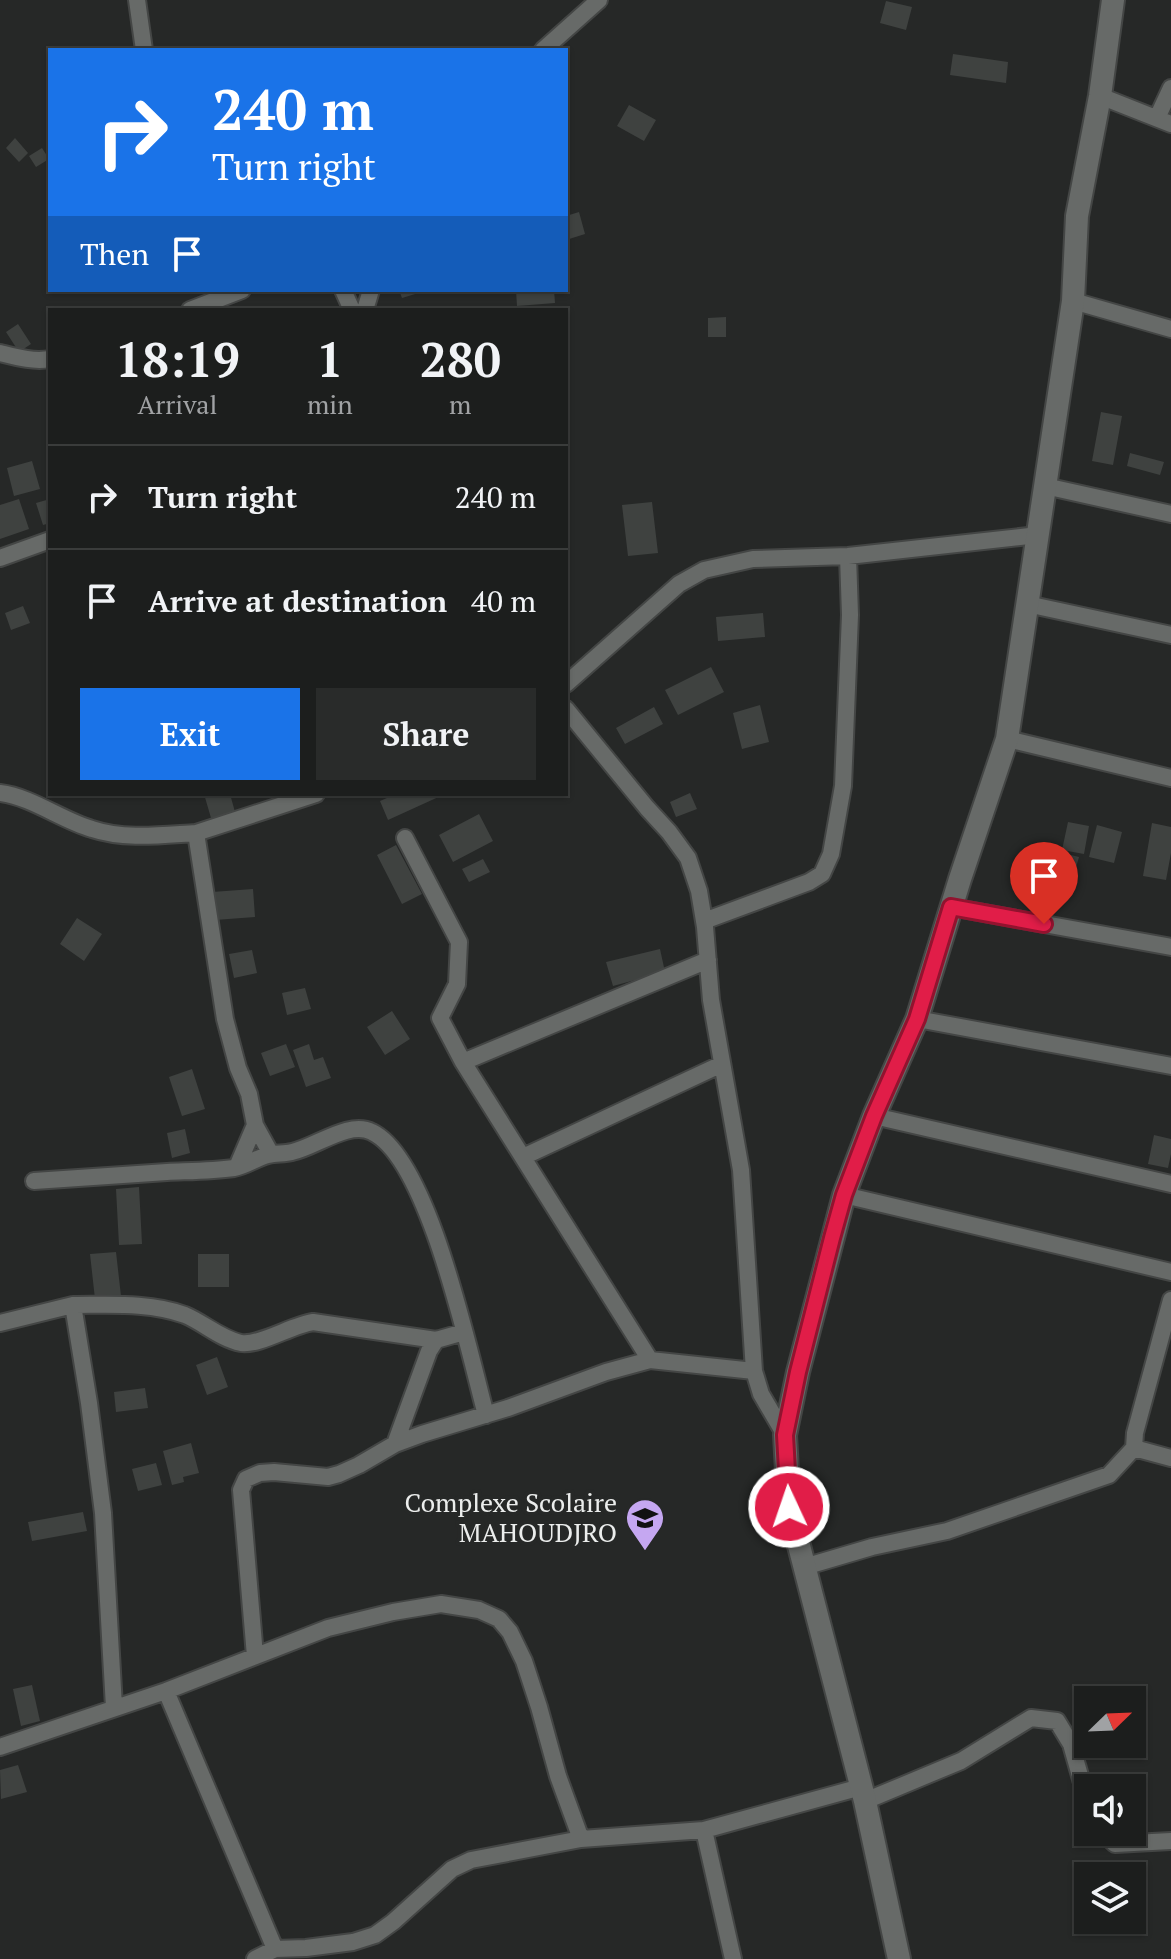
<!DOCTYPE html>
<html lang="en">
<head>
<meta charset="utf-8">
<style>
	body { margin:0; font-family:"PT Serif",serif; background:#292b2a; color:#f1f3f6; height:100vh; display:flex; flex-direction:column; font-size:30px; white-space:nowrap }
	* { box-sizing:border-box; margin:0 }
	p { font-size:26px; color:#a0a2a4 }
	.icon { flex:none; width:44px; height:44px; fill:none; stroke:currentColor; stroke-width:2; stroke-linecap:round; stroke-linejoin:round }
	.map { position:relative; flex:1; overflow:hidden }
	.side { position:absolute; left:48px; top:308px; width:520px; height:488px; display:flex; flex-direction:column; background:#1c1e1d; border-radius:0px; box-shadow:0 2px 6px #0004,0 0 0 2px #3a3c3b }
	.side>* { flex:none }
	.hud { position:absolute; left:48px; top:48px; width:520px; height:244px; border-radius:0px; box-shadow:0 2px 6px #0004,0 0 0 2px #3a3c3b; background:#1a73e8; color:#fff; overflow:hidden }
	.needle { width:52px; rotate:67deg }
	.fabs { position:absolute; left:1074px; top:1686px; display:grid; gap:16px }
	.fabs a { display:grid; place-items:center; width:72px; height:72px; border-radius:0px; background:#1c1e1d; box-shadow:0 2px 6px #0004,0 0 0 2px #3a3c3b; font-size:40px }
	.pin { position:absolute; display:grid; place-items:center; width:68px; height:68px; color:#fff; margin:-82px -34px; border-radius:50% 50% 50% 0; rotate:-45deg; box-shadow:0 0 8px #0007 }
	.pin .icon { rotate:45deg }
	.me { position:absolute; width:88px; margin:-44px; rotate:357deg; stroke-linejoin:round; filter:drop-shadow(0 0 6px #0008) }
	.turn { display:flex; align-items:center; gap:28px; height:168px; padding:0 32px; font-size:36px }
	.turn .icon { width:104px; height:104px; stroke-width:2.5 }
	.turn b { display:block; font-size:56px; line-height:68px }
	.then { display:flex; align-items:center; height:76px; padding:0 32px; background:#0003; gap:16px; font-size:30px }
	.eta { display:flex; justify-content:space-evenly; align-items:center; height:136px; text-align:center }
	.eta b { font-size:48px; font-weight:700; line-height:56px }
	.cta { display:flex; gap:16px; margin-top:auto; padding:16px 32px }
	.cta a { flex:1; height:92px; border-radius:0px; background:#1a73e8; color:#fff; font-size:32px; font-weight:700; line-height:92px; text-align:center }
	.cta a+a { background:#292b2a; color:#f1f3f6 }
	ul { padding:0; list-style:none }
	li { display:flex; align-items:center; gap:24px; height:104px; padding:0 32px; border-top:2px solid #3a3c3b }
	li div { flex:1 }
	li b { display:block; font-size:30px }
	li em { font-style:normal }
	.map>svg:first-child { display:block }
	.building { fill:#3f4240 }
	.lines { fill:none; stroke-linecap:round; stroke-linejoin:round }
	.street-casing { stroke:#444645; stroke-width:20 }
	.secondary-casing { stroke:#444645; stroke-width:26 }
	.street { stroke:#676a68; stroke-width:16 }
	.secondary { stroke:#676a68; stroke-width:22 }
	.route-casing { stroke:#92132f; stroke-width:20 }
	.route { stroke:#e11d48; stroke-width:14 }
	.labels { text-anchor:middle; stroke-width:8; stroke-linejoin:round; paint-order:stroke }
	.poi-label { font-size:26px; fill:#ebedec; stroke:#262827; text-anchor:end }
</style>
</head>
<body>
<div class="map">
<svg width="1171" height="1959" viewBox="0 0 1171 1959">
	<rect width="100%" height="100%" fill="#262827"/>
	<path class="building" d="M 886,1 L 912,7 L 906,30 L 880,23 Z
		M 953,54 L 1008,62 L 1006,83 L 950,75 Z
		M 629,105 L 656,120 L 644,141 L 617,126 Z
		M 15,138 L 28,153 L 19,162 L 6,148 Z
		M 42,148 L 49,159 L 36,167 L 29,156 Z
		M 579,212 L 585,234 L 566,240 L 566,216 Z
		M 399,290 L 425,290 L 425,291 L 402,298 Z
		M 516,290 L 554,290 L 555,303 L 517,306 Z
		M 726,317 L 726,337 L 708,337 L 708,318 Z
		M 18,324 L 31,344 L 19,352 L 6,332 Z
		M 1101,412 L 1122,416 L 1113,465 L 1092,461 Z
		M 1130,453 L 1164,462 L 1160,475 L 1127,466 Z
		M 32,461 L 40,489 L 14,496 L 7,468 Z
		M 19,499 L 29,529 L 0,539 L 0,505 Z
		M 50,499 L 50,523 L 43,525 L 36,503 Z
		M 652,502 L 658,553 L 628,556 L 622,505 Z
		M 23,606 L 30,623 L 11,630 L 5,613 Z
		M 763,613 L 765,637 L 718,641 L 716,617 Z
		M 711,667 L 724,692 L 678,715 L 665,690 Z
		M 760,705 L 769,742 L 742,749 L 733,713 Z
		M 654,707 L 663,724 L 625,744 L 616,728 Z
		M 690,793 L 697,809 L 676,817 L 670,802 Z
		M 204,794 L 230,794 L 235,812 L 211,818 Z
		M 396,794 L 445,794 L 388,820 L 380,801 Z
		M 479,814 L 493,841 L 453,862 L 439,835 Z
		M 1068,822 L 1089,826 L 1084,854 L 1062,850 Z
		M 1152,823 L 1171,827 L 1171,853 L 1166,880 L 1143,876 Z
		M 1097,825 L 1122,832 L 1114,863 L 1089,857 Z
		M 396,845 L 422,894 L 402,904 L 377,855 Z
		M 1039,847 L 1079,857 L 1073,878 L 1034,868 Z
		M 483,859 L 490,872 L 469,882 L 462,869 Z
		M 253,889 L 255,917 L 215,920 L 212,892 Z
		M 77,918 L 102,934 L 84,961 L 60,944 Z
		M 660,949 L 665,972 L 613,986 L 606,962 Z
		M 252,950 L 257,973 L 234,978 L 229,954 Z
		M 305,988 L 311,1009 L 287,1015 L 282,993 Z
		M 392,1011 L 410,1039 L 385,1055 L 367,1027 Z
		M 286,1044 L 295,1067 L 270,1076 L 261,1053 Z
		M 309,1044 L 314,1060 L 323,1057 L 331,1078 L 306,1087 L 293,1050 Z
		M 192,1069 L 205,1109 L 182,1116 L 169,1077 Z
		M 185,1129 L 190,1153 L 172,1158 L 167,1133 Z
		M 1154,1135 L 1171,1139 L 1171,1154 L 1168,1168 L 1148,1164 Z
		M 139,1187 L 142,1244 L 119,1245 L 116,1189 Z
		M 116,1252 L 121,1296 L 95,1299 L 90,1254 Z
		M 198,1254 L 229,1254 L 229,1287 L 198,1287 Z
		M 217,1357 L 228,1387 L 207,1395 L 196,1365 Z
		M 145,1388 L 148,1408 L 116,1412 L 114,1392 Z
		M 191,1443 L 199,1473 L 183,1477 L 184,1482 L 172,1485 L 163,1451 Z
		M 156,1463 L 162,1485 L 138,1491 L 132,1469 Z
		M 83,1512 L 87,1531 L 32,1541 L 28,1522 Z
		M 32,1685 L 40,1721 L 21,1726 L 13,1689 Z
		M 18,1765 L 27,1792 L 1,1799 L 0,1770 Z"/>
	<g class="lines">
		<g class="street-casing">
			<path id="street" d="M 137,0 L 144,50
				M 543,50 L 599,0
				M 1100,96 L 1171,124
				M 1157,118 L 1171,88
				M 343,290 L 352,310
				M 1073,301 L 1171,329
				M 190,310 L 242,290
				M 365,310 L 371,290
				M 0,353 C 16,357 33,362 50,359
				M 1045,486 L 1171,514
				M 0,558 L 50,540
				M 1027,604 L 1171,635
				M 566,684 L 679,584 L 704,570 L 753,559 L 848,556 L 1038,535
				M 566,709 L 647,808 L 669,832 L 688,858 L 699,891 L 705,927 L 711,1000 L 741,1170 L 754,1371 L 761,1394 L 785,1435
				M 1007,739 L 1171,778
				M 0,793 C 32,797 61,820 92,829 C 125,840 162,835 196,833
				M 405,838 L 459,942 L 457,984 L 440,1018 L 463,1062 L 650,1360
				M 951,907 L 1171,947
				M 704,921 L 809,882 L 822,874 L 831,854 L 843,786 L 850,615 L 848,556
				M 917,1019 L 1171,1066
				M 463,1062 L 708,960
				M 874,1116 L 1171,1184
				M 271,1154 L 255,1125 L 249,1094 L 238,1068 L 225,1019 L 196,833 L 316,794
				M 523,1157 L 722,1064
				M 237,1167 L 255,1125
				M 34,1181 C 78,1178 123,1175 167,1172 C 189,1171 212,1171 234,1168 C 246,1166 256,1158 268,1155 C 276,1153 284,1154 292,1152 C 316,1147 349,1120 372,1132 C 429,1159 469,1353 486,1415
				M 844,1195 L 1171,1272
				M 0,1323 L 73,1305
				M 395,1444 L 429,1351 L 436,1340 L 464,1332
				M 1134,1448 L 1171,1458
				M 804,1567 L 872,1547 L 947,1531 L 1109,1475 L 1134,1448 L 1135,1433 L 1171,1300
				M 255,1656 L 241,1490 L 246,1479 L 260,1473 L 274,1472 L 328,1477 L 339,1474 L 359,1465 L 395,1444 L 422,1434 L 508,1408 L 606,1372 L 650,1360 L 754,1371
				M 166,1691 L 275,1949
				M 114,1707 L 103,1513 L 89,1403 L 73,1305 C 109,1305 151,1302 185,1315 C 204,1323 221,1339 241,1343 C 259,1346 292,1325 313,1322 L 436,1340
				M 0,1747 L 166,1691 L 328,1628 L 393,1612 L 441,1604 L 479,1610 L 499,1619 L 510,1632 L 524,1661 L 539,1707 L 558,1776 L 581,1839
				M 865,1801 L 961,1761 L 1031,1718 L 1057,1721 L 1071,1744 L 1088,1804
				M 704,1830 L 733,1959
				M 1102,1832 L 1115,1844 L 1171,1841
				M 255,1959 L 275,1949 L 306,1948 L 353,1942 L 375,1935 L 393,1922 L 452,1869 L 471,1860 L 581,1839 L 704,1830 L 861,1787"/>
		</g>
		<g class="secondary-casing">
			<path id="secondary" d="M 899,1959 L 865,1801 L 789,1507 L 785,1435 L 798,1372 L 844,1195 L 874,1116 L 917,1019 L 960,879 L 1007,739 L 1073,301 L 1077,216 L 1100,96 L 1113,0"/>
		</g>
		<use href="#street" class="street"/>
		<use href="#secondary" class="secondary"/>
	</g>
	<g class="lines">
		<g class="route-casing">
			<path id="route" d="M 789,1507 L 785,1435 L 798,1372 L 832,1238 L 844,1195 L 874,1116 L 917,1019 L 951,907 L 1044,924"/>
		</g>
		<use href="#route" class="route"/>
	</g>
	<defs>
		<g id="university-pin" transform="scale(2)"><path d="M0 17L-7.5 6A9.5 9.5 0 1 1 7.5 6Z" fill="#c5a7f1" stroke="#262827"/><path d="M0-5L7-2L0 1L-7-2ZM-4 1L0 2.5L4 1V4Q0 6-4 4Z" fill="#111"/></g>
	</defs>
	<g fill-rule="evenodd">
		<use href="#university-pin" x="645" y="1518"/>
	</g>
	<g class="labels">
		<g class="poi-label">
			<text x="617" y="1512">Complexe Scolaire<tspan x="617" dy="30">MAHOUDJRO</tspan></text>
		</g>
	</g>
</svg>
<div class="fabs">
<a><svg class="needle" viewBox="-14 -14 28 28"><path d="M0-13l5 13h-10z" fill="#e53935"/><path d="M0 13l5-13h-10z" fill="#a0a2a4"/></svg></a>
<a><svg class="icon" aria-label="sound" viewBox="0 0 24 24"><path d="M4 9h4l5-4v14l-5-4H4zM17 9q2 3 0 6"/></svg></a>
<a><svg class="icon" aria-label="layers" viewBox="0 0 24 24"><path d="M12 4l9 5-9 5-9-5zM3 14l9 5 9-5"/></svg></a>
</div>
<div class="pin" style="left:1044px;top:924px;background:#d93025"><svg class="icon" aria-label="arrive" viewBox="0 0 24 24"><path d="M6 21V4h12l-3 4 3 4H6"/></svg></div>
<svg class="me" style="left:789px;top:1507px" viewBox="-20 -20 40 40"><circle r="17" fill="#e11d48" stroke="#fff" stroke-width="3"/><path d="M0-11L8 9 0 5-8 9z" fill="#fff"/></svg>
<div class="hud">
<div class="turn"><svg class="icon" aria-label="right" viewBox="0 0 24 24"><path d="M7 20v-9h11M14 6l5 5-5 5"/></svg><div><b>240 m</b>Turn right</div></div>
<div class="then">Then<svg class="icon" aria-label="arrive" viewBox="0 0 24 24"><path d="M6 21V4h12l-3 4 3 4H6"/></svg></div>
</div>
<section class="side">
<div class="eta">
<div><b>18:19</b><p>Arrival</p></div>
<div><b>1</b><p>min</p></div>
<div><b>280</b><p>m</p></div>
</div>
<ul>
<li><svg class="icon" aria-label="right" viewBox="0 0 24 24"><path d="M7 20v-9h11M14 6l5 5-5 5"/></svg><div><b>Turn right</b></div><em>240 m</em></li>
<li><svg class="icon" aria-label="arrive" viewBox="0 0 24 24"><path d="M6 21V4h12l-3 4 3 4H6"/></svg><div><b>Arrive at destination</b></div><em>40 m</em></li>
</ul>
<div class="cta"><a>Exit</a><a>Share</a></div>
</section>
</div>
</body>
</html>
